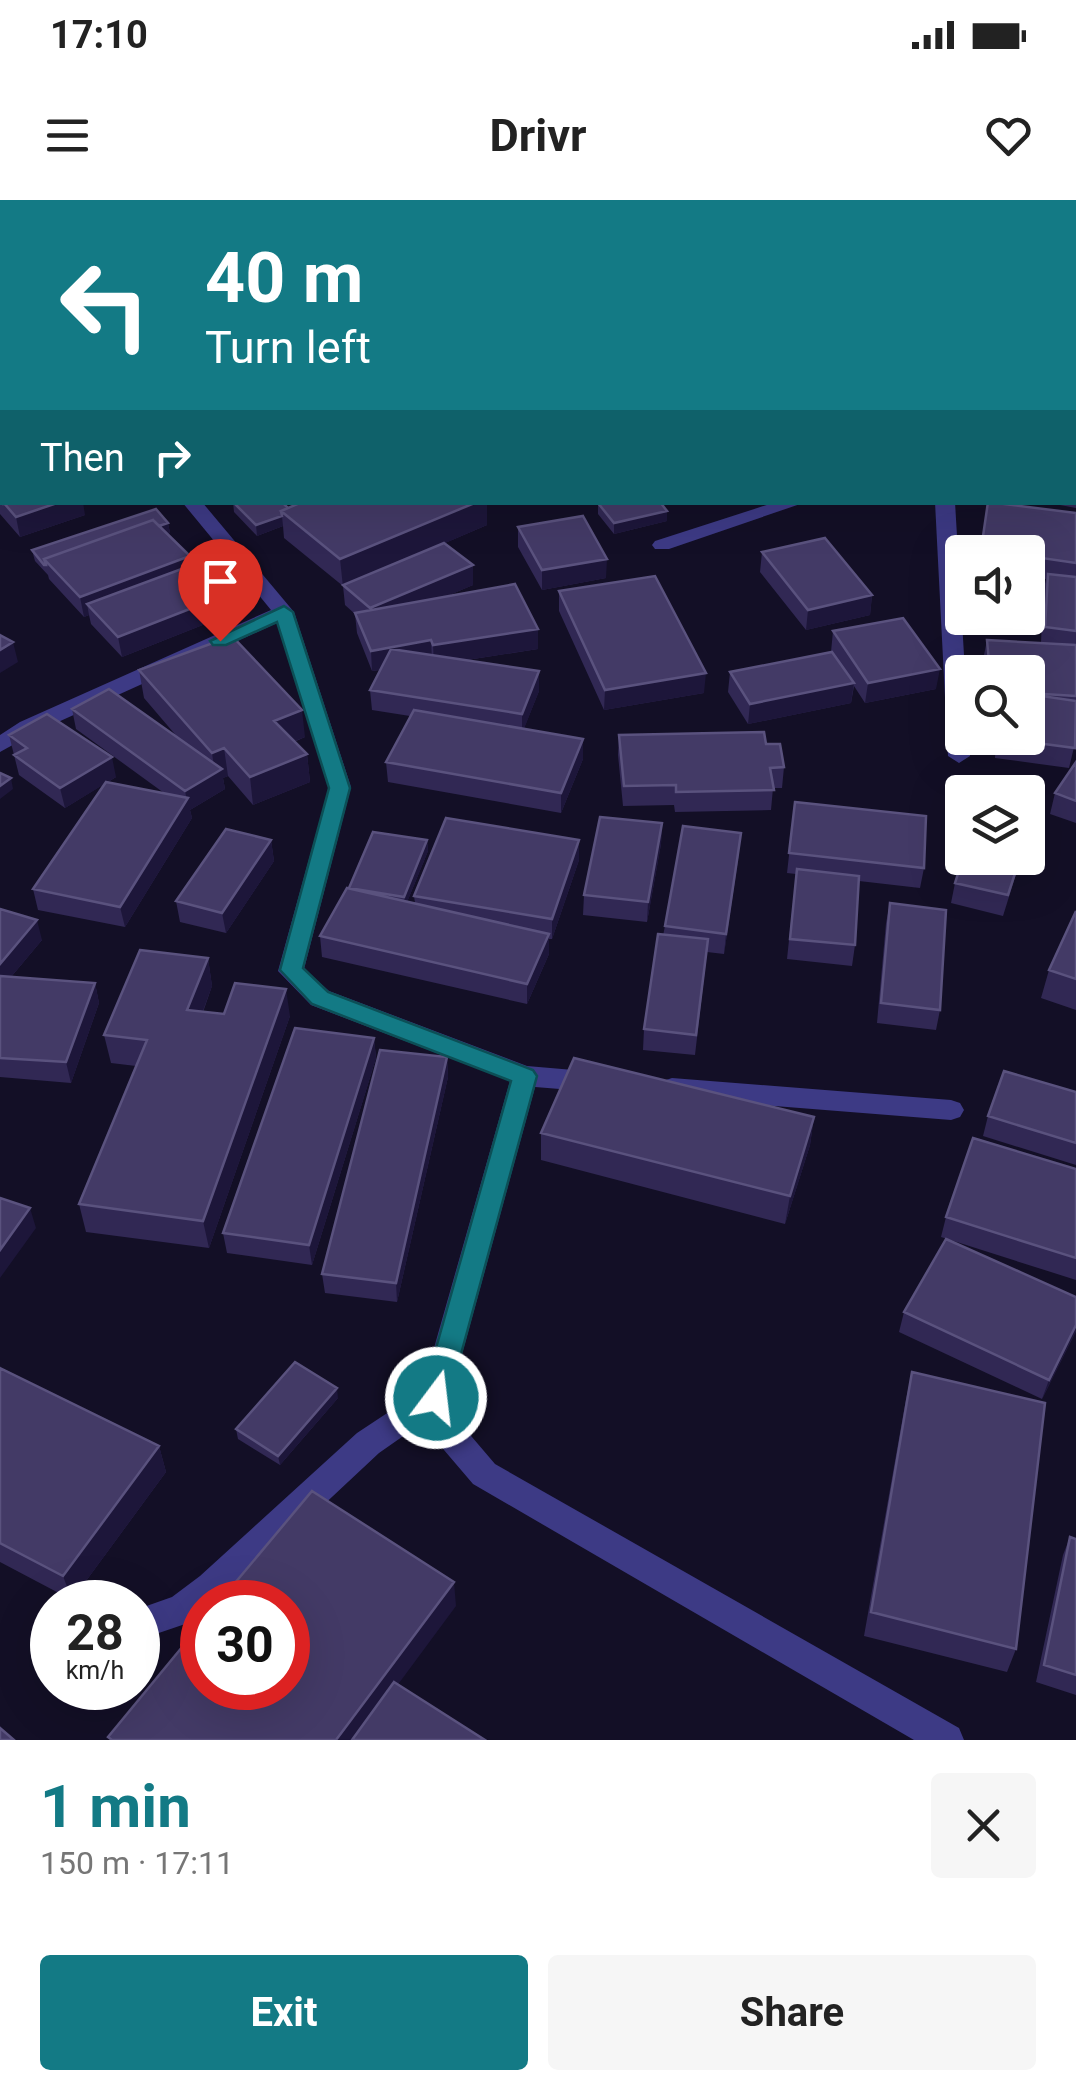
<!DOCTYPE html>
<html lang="en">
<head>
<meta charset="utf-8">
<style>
	body { margin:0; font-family:Roboto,sans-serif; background:#f6f6f6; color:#222; height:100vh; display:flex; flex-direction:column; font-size:38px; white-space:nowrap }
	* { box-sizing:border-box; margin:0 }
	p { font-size:32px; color:#767676 }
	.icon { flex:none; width:55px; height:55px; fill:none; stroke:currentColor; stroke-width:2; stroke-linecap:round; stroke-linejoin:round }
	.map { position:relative; height:1540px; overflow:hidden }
	.details { display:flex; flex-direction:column; background:#fff; flex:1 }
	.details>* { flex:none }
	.top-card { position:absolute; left:0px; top:0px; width:1078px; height:305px; box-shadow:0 10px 40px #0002; background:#137a85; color:#fff; overflow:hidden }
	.controls { position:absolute; left:945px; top:335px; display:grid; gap:20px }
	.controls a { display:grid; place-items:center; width:100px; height:100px; border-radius:10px; background:#fff; box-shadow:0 10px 40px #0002; font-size:50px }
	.speed { position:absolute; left:30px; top:1380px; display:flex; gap:20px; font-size:50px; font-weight:700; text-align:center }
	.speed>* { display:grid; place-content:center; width:130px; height:130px; border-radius:50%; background:#fff; box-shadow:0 10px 40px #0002; line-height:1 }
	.speed small { font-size:25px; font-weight:400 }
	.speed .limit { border:15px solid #d22; background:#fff; color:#111 }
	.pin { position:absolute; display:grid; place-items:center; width:85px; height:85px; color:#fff; margin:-102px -42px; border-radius:50% 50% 50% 0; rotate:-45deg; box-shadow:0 0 10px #0007 }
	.pin .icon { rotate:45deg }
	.me { position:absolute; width:110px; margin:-55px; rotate:15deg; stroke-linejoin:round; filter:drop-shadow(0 0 8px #0008) }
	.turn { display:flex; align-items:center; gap:35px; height:210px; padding:0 40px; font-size:45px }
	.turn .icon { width:130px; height:130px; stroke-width:2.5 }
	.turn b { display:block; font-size:70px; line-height:85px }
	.then { display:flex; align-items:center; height:95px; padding:0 40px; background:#0003; gap:20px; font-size:38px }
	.round { display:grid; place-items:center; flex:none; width:105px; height:105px; border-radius:10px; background:#f6f6f6 }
	.overview { display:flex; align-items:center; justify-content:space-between; height:170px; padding:0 40px }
	h1 { font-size:60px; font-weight:700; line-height:75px; color:#137a85 }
	.primary-button { display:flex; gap:20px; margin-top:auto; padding:20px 40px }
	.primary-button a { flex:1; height:115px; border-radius:10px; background:#137a85; color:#fff; font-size:40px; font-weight:700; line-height:115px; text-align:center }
	.primary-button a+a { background:#f6f6f6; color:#222 }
	.status { display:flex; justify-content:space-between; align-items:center; height:70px; padding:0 50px; background:#fff; direction:ltr }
	.status svg { height:28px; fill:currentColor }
	header { display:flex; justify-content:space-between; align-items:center; height:130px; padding:0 40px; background:#fff; font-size:45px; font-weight:700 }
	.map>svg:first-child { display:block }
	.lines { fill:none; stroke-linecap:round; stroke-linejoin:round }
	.minor { fill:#3d3a85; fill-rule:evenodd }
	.secondary { fill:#6f6bff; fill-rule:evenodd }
	.wall { fill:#312854 }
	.shaded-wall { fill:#1d163a }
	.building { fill:#433a66; stroke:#5a527e; stroke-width:2.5 }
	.route { fill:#137a85; stroke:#0c4f56; stroke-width:2.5 }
</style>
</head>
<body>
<div class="status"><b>17:10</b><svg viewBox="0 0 49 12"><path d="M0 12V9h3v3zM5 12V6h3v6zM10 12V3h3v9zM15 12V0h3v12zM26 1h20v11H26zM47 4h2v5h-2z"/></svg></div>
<header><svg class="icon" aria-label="menu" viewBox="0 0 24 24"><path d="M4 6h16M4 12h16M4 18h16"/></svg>Drivr<svg class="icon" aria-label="heart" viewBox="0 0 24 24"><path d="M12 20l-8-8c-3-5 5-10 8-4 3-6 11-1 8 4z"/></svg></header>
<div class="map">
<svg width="1076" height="1540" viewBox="0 0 1076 1540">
	<rect width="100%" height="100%" fill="#130f26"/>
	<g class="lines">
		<path class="minor" d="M 328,0 L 348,0 L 350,2 L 330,2 Z
			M 827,0 L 845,0 L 847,2 L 829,2 Z
			M 1075,84 L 1076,84 L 1076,95 L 1075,95 Z
			M 182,302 L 202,302 L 294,412 L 351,587 L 304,769 L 329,791 L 527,866 L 597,872 L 606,875 L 610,882 L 606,889 L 597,892 L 535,887 L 450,1198 L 466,1230 L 495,1264 L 959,1528 L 964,1540 L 914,1540 L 473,1284 L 444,1250 L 429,1218 L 379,1253 L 224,1398 L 218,1402 L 202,1402 L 202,1414 L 194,1421 L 147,1437 L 138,1433 L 138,1409 L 172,1397 L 200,1376 L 357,1233 L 422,1190 L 510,881 L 311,805 L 278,771 L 329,587 L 277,423 L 36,532 L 0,552 L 0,535 L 20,522 L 271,410 Z
			M 776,302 L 806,302 L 669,349 L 655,349 L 652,345 L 655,341 Z
			M 935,302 L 955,302 L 965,472 L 962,538 L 969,538 L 970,556 L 959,563 L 948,556 Z
			M 672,878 L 951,900 L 960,903 L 964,910 L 960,917 L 951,920 L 672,898 L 663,895 L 659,888 L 663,881 Z"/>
		<path class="secondary" d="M 0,177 L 2,177 L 2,187 L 0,187 Z"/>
	</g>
	<path class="wall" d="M 104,0 L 302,0 L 302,2 L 108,2 Z
		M 371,0 L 407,0 L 401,2 L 377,2 Z
		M 1075,175 L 1076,175 L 1076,308 L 1044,302 L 1075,302 Z
		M 0,255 L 85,315 L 20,337 L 0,314 Z
		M 233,302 L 487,325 L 445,343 L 473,365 L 473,385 L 447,396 L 538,449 L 467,460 L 539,491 L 524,528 L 583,559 L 561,613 L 388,582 L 386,562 L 410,516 L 372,510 L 370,490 L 380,470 L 372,471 L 357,433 L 355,414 L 345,405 L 343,386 L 284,338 L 283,326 L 257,336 L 234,312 Z
		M 988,302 L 1076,313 L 1076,543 L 1075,543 L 1069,568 L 995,558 L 996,538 L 1028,538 L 1028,472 L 984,472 L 983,460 L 987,440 L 1041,443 L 1043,393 L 1046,379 L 1028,377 L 1028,352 L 980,352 Z
		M 598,303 L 667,321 L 614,334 L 598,314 Z
		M 168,323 L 170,333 L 167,334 L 190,356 L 192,365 L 248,407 L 122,457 L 91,424 L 89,415 L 84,417 L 49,379 L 48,375 L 35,361 L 32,350 Z
		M 518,327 L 606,378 L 542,390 L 518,347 Z
		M 762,352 L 872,395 L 870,415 L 806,430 L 760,372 Z
		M 559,391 L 704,493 L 604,510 L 559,411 Z
		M 833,431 L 936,489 L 865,503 L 854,486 L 851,503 L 748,524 L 728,492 L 730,472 L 831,452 Z
		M 139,470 L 305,537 L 294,542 L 307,554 L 310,582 L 253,605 L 228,576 L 223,578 L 225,589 L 190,610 L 192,618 L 125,727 L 38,710 L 33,689 L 104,584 L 65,608 L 19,575 L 9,535 L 116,577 L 108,582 L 164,593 L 76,529 L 72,509 L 179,539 L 144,498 Z
		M 619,535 L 766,544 L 784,567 L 782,588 L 773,588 L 771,610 L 675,612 L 674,605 L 623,606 L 618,555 Z
		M 1076,562 L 1076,623 L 1050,614 L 1055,593 Z
		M 795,602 L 924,668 L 920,688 L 859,681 L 855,745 L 852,766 L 787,759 L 796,674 L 787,673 Z
		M 662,623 L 661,644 L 647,722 L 583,715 L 584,695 Z
		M 271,640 L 274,661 L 226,733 L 180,722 L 176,701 Z
		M 427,640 L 428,651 L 407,702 L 415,703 L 414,696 L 579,640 L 579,660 L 552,739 L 549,739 L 549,754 L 527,804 L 322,757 L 320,736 L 350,689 Z
		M 739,653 L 724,754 L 707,752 L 695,855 L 643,850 L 644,829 L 665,726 Z
		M 963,658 L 1021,658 L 1003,716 L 951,703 L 955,683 Z
		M 890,703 L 940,810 L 936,830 L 877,823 L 886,723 Z
		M 0,709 L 42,740 L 11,777 L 95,783 L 99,803 L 71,883 L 0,877 Z
		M 1076,711 L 1076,810 L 1041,798 L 1049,770 Z
		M 208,758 L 212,786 L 203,812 L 224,814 L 290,816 L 209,1048 L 86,1032 L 79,1004 L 136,866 L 111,863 L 104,835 Z
		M 374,838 L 376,858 L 312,1065 L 227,1053 L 223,1033 Z
		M 447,857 L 448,877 L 397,1102 L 325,1093 L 322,1074 Z
		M 1076,892 L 1076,965 L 983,936 L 988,916 Z
		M 814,917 L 810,945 L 785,1024 L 541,960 L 541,933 Z
		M 1076,969 L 1076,1080 L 941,1037 L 946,1017 Z
		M 1076,1097 L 1076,1131 L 1042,1199 L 899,1132 L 904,1112 Z
		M 0,1168 L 159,1246 L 166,1272 L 72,1400 L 0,1362 Z
		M 912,1172 L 1016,1449 L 1007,1472 L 864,1436 L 906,1199 Z
		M 338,1198 L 280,1265 L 238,1239 L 236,1229 Z
		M 1070,1337 L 1076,1339 L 1076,1495 L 1036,1482 L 1063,1355 Z"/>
	<path class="shaded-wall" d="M 276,0 L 302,0 L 302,2 L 270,2 Z
		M 389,0 L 407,0 L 401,2 L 389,2 Z
		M 60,302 L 83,302 L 85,315 L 20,337 L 16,317 Z
		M 477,302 L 487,302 L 487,325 L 343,387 L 340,359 Z
		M 667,311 L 667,321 L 614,334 L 614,323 Z
		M 282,316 L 283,326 L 257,336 L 256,325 Z
		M 168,323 L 170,333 L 56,372 L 48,364 Z
		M 190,356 L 193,376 L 87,404 L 89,415 L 84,417 L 80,397 Z
		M 607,359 L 606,378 L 542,390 L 542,370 Z
		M 473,365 L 473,385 L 372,428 L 370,408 Z
		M 246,387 L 248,407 L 122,457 L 118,437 Z
		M 872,395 L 870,415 L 806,430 L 808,410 Z
		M 538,429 L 538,449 L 434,465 L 433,445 Z
		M 431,440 L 432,460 L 372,471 L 371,451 Z
		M 13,442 L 18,462 L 0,473 L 0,450 Z
		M 940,469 L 936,489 L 865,503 L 868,483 Z
		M 539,471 L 539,491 L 522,534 L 522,514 Z
		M 706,473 L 704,493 L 604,510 L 605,490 Z
		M 854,483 L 851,503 L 748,524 L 750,504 Z
		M 302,510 L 305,537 L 278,548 L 274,521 Z
		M 583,539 L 583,559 L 561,613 L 561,593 Z
		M 224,548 L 228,576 L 223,578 L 225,589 L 190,610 L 192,618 L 125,727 L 120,707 L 187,601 L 185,591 L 215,573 L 212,553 Z
		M 307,554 L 310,582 L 253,605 L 250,577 Z
		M 112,557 L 116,577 L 65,608 L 60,588 Z
		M 11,578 L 13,589 L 0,599 L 0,586 Z
		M 662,623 L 661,644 L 647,722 L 648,702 Z
		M 741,633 L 739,653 L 724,754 L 726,734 Z
		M 271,640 L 274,661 L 226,733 L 222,713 Z
		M 427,640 L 428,651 L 405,707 L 404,697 Z
		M 579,640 L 579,660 L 552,739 L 552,719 Z
		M 37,720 L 42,740 L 0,790 L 0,764 Z
		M 549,734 L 549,754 L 527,804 L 527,784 Z
		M 208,758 L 212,786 L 193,838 L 187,810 Z
		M 95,783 L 99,803 L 71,883 L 66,862 Z
		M 286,789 L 290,816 L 209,1048 L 203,1021 Z
		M 374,838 L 376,858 L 312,1065 L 309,1045 Z
		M 447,857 L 448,877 L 397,1102 L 396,1083 Z
		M 814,917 L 810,945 L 785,1024 L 790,996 Z
		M 30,1008 L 36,1028 L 0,1078 L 0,1050 Z
		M 1076,1125 L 1076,1131 L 1042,1199 L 1049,1180 Z
		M 337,1188 L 338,1198 L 280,1265 L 278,1256 Z
		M 159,1246 L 166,1272 L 72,1400 L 63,1376 Z
		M 454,1382 L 456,1406 L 357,1540 L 336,1540 Z"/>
	<path class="building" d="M 143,0 L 227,0 L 232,2 L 136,2 Z
		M 244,0 L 276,0 L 270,2 L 249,2 Z
		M 888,0 L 939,0 L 940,2 L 890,2 Z
		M 1075,175 L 1076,175 L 1076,280 L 1075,280 Z
		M 2,254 L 2,302 L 0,299 L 0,255 Z
		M 3,302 L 60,302 L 16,317 Z
		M 233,302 L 282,302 L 288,308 L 281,311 L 282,316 L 256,325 Z
		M 302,302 L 477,302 L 340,359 L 281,311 Z
		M 601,302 L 660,302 L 667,311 L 614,323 L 598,303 Z
		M 988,302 L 1076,313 L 1076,363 L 1028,356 L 1028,352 L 998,352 L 981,350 Z
		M 156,309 L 168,323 L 159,326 L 153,320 L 44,359 L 46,365 L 44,365 L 32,350 Z
		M 583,316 L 607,359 L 542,370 L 518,327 Z
		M 153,320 L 190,356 L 80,397 L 44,359 Z
		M 825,338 L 872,395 L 808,410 L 762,352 Z
		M 444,343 L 473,365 L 370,408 L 343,385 Z
		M 214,357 L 246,387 L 118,437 L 87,404 Z
		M 1048,374 L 1076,377 L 1076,431 L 1045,427 Z
		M 655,376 L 706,473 L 605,490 L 559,391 Z
		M 515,384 L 538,429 L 433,445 L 431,440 L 371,451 L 355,413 Z
		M 903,418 L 940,469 L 868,483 L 833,431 Z
		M 0,435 L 13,442 L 0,450 Z
		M 232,436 L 302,510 L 274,521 L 307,554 L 250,577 L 224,548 L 212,553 L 139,470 Z
		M 987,440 L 1076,445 L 1076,496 L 1028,493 L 1028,472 L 990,472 Z
		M 391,449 L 539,471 L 522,514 L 370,490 Z
		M 832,452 L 854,483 L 750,504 L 730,472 Z
		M 109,489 L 222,569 L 185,591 L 72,509 Z
		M 1028,494 L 1076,501 L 1075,548 L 999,538 L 1028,538 Z
		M 414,510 L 583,539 L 561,593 L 386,562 Z
		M 47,514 L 112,557 L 60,588 L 14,555 L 27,548 L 9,535 Z
		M 764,532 L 766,544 L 780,544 L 784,567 L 770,568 L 774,590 L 676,592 L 676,585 L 624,586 L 619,535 Z
		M 1076,562 L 1076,601 L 1055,593 Z
		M 0,573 L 11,578 L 0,586 Z
		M 106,582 L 188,598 L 120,707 L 33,689 Z
		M 988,584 L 1024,592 L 985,592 Z
		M 1028,593 L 1038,596 L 1028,631 Z
		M 795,602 L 926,616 L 924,668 L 789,653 Z
		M 600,617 L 662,623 L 648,702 L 584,695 Z
		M 446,618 L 579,640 L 552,719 L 414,696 Z
		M 683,626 L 741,633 L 726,734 L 665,726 Z
		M 226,629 L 271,640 L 222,713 L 176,701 Z
		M 373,632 L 427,640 L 404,697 L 349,688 Z
		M 963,658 L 1020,658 L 1008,695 L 955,683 Z
		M 797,669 L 859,676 L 855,745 L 790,739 Z
		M 347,688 L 549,734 L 527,784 L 320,736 Z
		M 890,703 L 946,710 L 940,810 L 881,803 Z
		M 0,709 L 37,720 L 0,764 Z
		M 1076,711 L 1076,779 L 1049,770 Z
		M 658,734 L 708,739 L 696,835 L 644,829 Z
		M 140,750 L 208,758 L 187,810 L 224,814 L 235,783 L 286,789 L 203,1021 L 79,1004 L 147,840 L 104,835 Z
		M 0,776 L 95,783 L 66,862 L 0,858 Z
		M 295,828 L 374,838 L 309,1045 L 223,1033 Z
		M 380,850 L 447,857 L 396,1083 L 322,1074 Z
		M 574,858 L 814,917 L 790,996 L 541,933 Z
		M 1004,871 L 1076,892 L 1076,943 L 988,916 Z
		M 973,938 L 1076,969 L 1076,1058 L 946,1017 Z
		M 0,998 L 30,1008 L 0,1050 Z
		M 946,1039 L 1076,1097 L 1076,1125 L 1049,1180 L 904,1112 Z
		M 295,1162 L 337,1188 L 278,1256 L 236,1229 Z
		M 0,1168 L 159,1246 L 63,1376 L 0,1343 Z
		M 912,1172 L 1045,1203 L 1016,1449 L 871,1412 Z
		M 312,1291 L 454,1382 L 336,1540 L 112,1540 L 108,1537 L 202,1423 L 202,1488 L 288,1488 L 288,1402 L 219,1402 Z
		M 1070,1337 L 1076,1339 L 1076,1475 L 1044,1465 Z
		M 394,1482 L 485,1540 L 352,1540 Z
		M 0,1528 L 14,1540 L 0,1540 Z"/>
	<path class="route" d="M 284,406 L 293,412 L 350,588 L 303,768 L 328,792 L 533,870 L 537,876 L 449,1198 L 445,1206 L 436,1210 L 426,1206 L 422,1198 L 511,881 L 312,804 L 280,770 L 329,588 L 277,422 L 226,445 L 213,445 L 210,441 Z"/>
</svg>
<div class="controls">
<a><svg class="icon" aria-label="sound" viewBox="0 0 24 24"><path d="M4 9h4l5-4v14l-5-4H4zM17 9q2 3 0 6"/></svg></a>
<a><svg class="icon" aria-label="search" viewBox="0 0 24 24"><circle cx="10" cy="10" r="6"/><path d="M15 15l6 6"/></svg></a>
<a><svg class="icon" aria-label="layers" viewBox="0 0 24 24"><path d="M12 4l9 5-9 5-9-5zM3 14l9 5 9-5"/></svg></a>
</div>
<div class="speed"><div>28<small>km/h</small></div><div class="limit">30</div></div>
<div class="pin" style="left:220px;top:441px;background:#d93025"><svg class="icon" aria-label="arrive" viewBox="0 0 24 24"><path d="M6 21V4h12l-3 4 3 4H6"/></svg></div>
<svg class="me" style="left:436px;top:1198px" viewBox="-20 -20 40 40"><circle r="17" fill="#137a85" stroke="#fff" stroke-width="3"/><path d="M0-11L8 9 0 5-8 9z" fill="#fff"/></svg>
<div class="top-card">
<div class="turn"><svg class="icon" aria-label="left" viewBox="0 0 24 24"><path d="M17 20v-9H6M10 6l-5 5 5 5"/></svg><div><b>40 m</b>Turn left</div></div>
<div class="then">Then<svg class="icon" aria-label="right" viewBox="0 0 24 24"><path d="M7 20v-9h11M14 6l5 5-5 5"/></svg></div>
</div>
</div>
<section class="details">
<div class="overview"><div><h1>1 min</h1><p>150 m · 17:11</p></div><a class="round"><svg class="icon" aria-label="close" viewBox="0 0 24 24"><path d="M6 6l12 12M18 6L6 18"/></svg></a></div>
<div class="primary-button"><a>Exit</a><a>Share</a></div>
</section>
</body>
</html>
